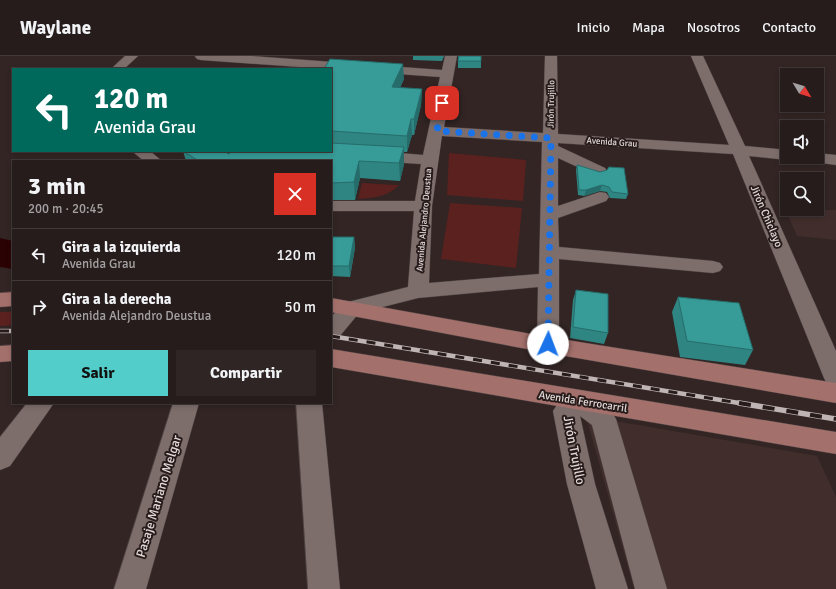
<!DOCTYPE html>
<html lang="es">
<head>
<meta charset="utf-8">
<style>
	body { margin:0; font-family:Signika,sans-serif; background:#2e2524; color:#f1f3f6; height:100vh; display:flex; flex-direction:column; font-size:15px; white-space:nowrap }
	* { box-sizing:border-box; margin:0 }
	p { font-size:13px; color:#a4a1a3 }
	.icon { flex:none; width:22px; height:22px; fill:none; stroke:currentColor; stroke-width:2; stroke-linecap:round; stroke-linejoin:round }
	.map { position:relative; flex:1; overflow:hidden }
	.drawer { position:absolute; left:12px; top:104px; width:320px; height:244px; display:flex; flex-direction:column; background:#261c1b; border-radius:0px; box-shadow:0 2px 6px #0003,0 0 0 1px #423a3a }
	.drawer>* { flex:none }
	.top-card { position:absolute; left:12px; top:12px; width:320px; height:84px; border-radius:0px; box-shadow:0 2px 6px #0003,0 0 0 1px #423a3a; background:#00695c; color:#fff; overflow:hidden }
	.needle { width:26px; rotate:128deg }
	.controls { position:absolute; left:780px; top:12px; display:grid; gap:8px }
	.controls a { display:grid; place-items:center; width:44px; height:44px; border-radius:0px; background:#261c1b; box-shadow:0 2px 6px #0003,0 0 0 1px #423a3a; font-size:20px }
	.pin { position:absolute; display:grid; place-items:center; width:34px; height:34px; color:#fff; margin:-17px; border-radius:8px; box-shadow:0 2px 6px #0006 }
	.me { position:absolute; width:44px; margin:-22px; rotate:2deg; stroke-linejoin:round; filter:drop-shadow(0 0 3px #0008) }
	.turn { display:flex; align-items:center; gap:14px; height:84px; padding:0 16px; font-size:18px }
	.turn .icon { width:52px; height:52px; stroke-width:2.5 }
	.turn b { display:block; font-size:28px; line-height:34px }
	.round { display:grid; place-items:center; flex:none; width:42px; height:42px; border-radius:0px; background:#2e2524 }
	.head { display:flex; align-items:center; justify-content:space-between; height:68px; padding:0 16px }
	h1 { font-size:24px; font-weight:700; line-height:30px }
	.button { display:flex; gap:8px; margin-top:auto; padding:8px 16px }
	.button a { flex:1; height:46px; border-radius:0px; background:#53cdc9; color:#111; font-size:16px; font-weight:700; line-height:46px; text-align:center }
	.button a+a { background:#2e2524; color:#f1f3f6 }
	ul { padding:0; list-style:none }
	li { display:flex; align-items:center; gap:12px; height:52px; padding:0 16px; border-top:1px solid #423a3a }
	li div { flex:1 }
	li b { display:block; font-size:15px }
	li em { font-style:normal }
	header { display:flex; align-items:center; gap:24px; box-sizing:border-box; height:56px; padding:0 20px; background:#261c1b; border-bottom:1px solid #423a3a }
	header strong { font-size:19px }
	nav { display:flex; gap:22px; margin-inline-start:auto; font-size:14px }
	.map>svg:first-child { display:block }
	.built { fill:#412e2c }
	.green { fill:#5b211f }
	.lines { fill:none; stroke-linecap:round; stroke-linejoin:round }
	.river { fill:#2b0203; fill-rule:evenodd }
	.minor-casing { stroke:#4d4342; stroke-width:1 }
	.major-casing { stroke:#4d4342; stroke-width:1 }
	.minor { fill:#7d6e6c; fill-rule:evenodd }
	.major { fill:#a4706c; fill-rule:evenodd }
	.rail-far1-casing { stroke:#bfb5b4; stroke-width:4.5 }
	.rail-casing { stroke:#bfb5b4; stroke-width:5.5 }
	.rail-far1 { stroke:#281c1b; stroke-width:3; stroke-dasharray:9; stroke-linecap:butt }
	.rail { stroke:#281c1b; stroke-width:4; stroke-dasharray:12; stroke-linecap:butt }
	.wall { fill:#2f8582 }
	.shaded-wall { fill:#266c6a }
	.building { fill:#379b97; stroke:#266c6a }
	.route { stroke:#1a73e8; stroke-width:7; stroke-dasharray:0 12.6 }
	.labels { text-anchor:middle; stroke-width:4; stroke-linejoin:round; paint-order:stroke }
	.far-street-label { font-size:9px; fill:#e2d9d8; stroke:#281c1b }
	.street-label { font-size:11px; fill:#e2d9d8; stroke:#281c1b }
	.near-street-label { font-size:13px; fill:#e2d9d8; stroke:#281c1b }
</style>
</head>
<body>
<header>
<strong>Waylane</strong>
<nav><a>Inicio</a><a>Mapa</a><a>Nosotros</a><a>Contacto</a></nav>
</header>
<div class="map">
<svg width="836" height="533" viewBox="0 0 836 533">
	<rect width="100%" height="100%" fill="#322524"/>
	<path class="built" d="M 784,150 L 787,150 L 787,153 L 836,154 L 836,184 L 797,180 Z
		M 586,360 L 817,400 L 836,441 L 836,533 L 634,533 Z"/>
	<path class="green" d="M 449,97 L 526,104 L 523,145 L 447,139 Z
		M 362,127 L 394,129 L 399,129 C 388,141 373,142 358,143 Z
		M 450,147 L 522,152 L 516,212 L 441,203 Z
		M 0,256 L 13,256 L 13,269 L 0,270 Z"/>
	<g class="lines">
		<path class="river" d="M 0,182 L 13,185 L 13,213 L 0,211 Z"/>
		<g class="minor-casing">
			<path id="minor" d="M 125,0 L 138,0 L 124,13 L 111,13 Z
				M 195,0 L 251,0 L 442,14 L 445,0 L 457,0 L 444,71 L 543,77 L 545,0 L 557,0 L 558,78 L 729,89 L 691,0 L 703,0 L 745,90 L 787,94 L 787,101 L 793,101 L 787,104 L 749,100 L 836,295 L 836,331 L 827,328 L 824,322 L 733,98 L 558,87 L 558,90 L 605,112 L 607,115 L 605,118 L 599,120 L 593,118 L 558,102 L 558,150 L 600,136 L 606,137 L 609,141 L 606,145 L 558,162 L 559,191 L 713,205 L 720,207 L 723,211 L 720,215 L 713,217 L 559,203 L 559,289 L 556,295 L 548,297 L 540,295 L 537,289 L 538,231 L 418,242 L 359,257 L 339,281 L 331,283 L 331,261 L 344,247 L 408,231 L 414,155 L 331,155 L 331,145 L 415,145 L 421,108 L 375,105 L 369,103 L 367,100 L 369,97 L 375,95 L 423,99 L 440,21 L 201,4 L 197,3 ZM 442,80 L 542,86 L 539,218 L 429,227 L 432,150 Z
				M 132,95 L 150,95 L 162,105 L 144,105 Z
				M 817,97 L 836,99 L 836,109 L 799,104 L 797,101 L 817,101 Z
				M 577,334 C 591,339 609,350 616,363 L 667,533 L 635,533 L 592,369 L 580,360 L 595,428 L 628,533 L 596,533 L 567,428 L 553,355 C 559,345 566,338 577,334 Z
				M 27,347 L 54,347 L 10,410 L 0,414 L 0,381 Z
				M 173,347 L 199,347 L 146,533 L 114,533 Z
				M 296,347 L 322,347 L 340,533 L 308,533 Z"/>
		</g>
		<g class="major-casing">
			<path id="major" d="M 13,236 L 13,250 L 0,251 L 0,237 Z
				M 331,242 L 548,281 L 836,327 L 836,347 L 548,297 L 331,256 Z
				M 13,289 L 13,305 L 0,306 L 0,290 Z
				M 331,293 L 836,376 L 836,398 L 331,311 Z"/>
		</g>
		<use href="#minor" class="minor"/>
		<use href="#major" class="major"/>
		<g class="rail-far1-casing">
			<path id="rail-far1" d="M 0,275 L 13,275
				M 331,280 L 745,348"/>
		</g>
		<g class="rail-casing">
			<path id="rail" d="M 739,347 L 836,363"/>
		</g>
		<use href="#rail-far1" class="rail-far1"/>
		<use href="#rail" class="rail"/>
	</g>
	<path class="wall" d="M 413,0 L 444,0 L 442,5 L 413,4 Z
		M 458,0 L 481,0 L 481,12 L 458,12 Z
		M 331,13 L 404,23 L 400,32 L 422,33 L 421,49 L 414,79 L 412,79 L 407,96 L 404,96 L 404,108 L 400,125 L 360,122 L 355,144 L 331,144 L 331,105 L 186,105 L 183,95 L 229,98 L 331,95 Z
		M 577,109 L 628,138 L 626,143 L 610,142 L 607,136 L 600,135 L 584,140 L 578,139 L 576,114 Z
		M 331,181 L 354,181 L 355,192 L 350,221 L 331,220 Z
		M 576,234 L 608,277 L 604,288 L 570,282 L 573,244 Z
		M 678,241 L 753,294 L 745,309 L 680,301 L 672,256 Z"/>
	<path class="shaded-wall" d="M 403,8 L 404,23 L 393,47 L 392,31 Z
		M 422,33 L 421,49 L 414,79 L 414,63 Z
		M 411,63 L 412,79 L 407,96 L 407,80 Z
		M 404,91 L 404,108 L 400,125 L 399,107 Z
		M 359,105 L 360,122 L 355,144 L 354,126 Z
		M 602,129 L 600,135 L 584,140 L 586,134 Z
		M 354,181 L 355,192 L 350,221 L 349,210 Z"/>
	<path class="building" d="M 459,0 L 481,0 L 481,5 L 458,5 Z
		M 330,3 L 403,8 L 392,31 L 422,33 L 414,63 L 411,63 L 407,80 L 331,75 L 331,13 L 324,13 Z
		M 331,87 L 404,91 L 399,107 L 359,105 L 354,126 L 331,127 L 331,105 L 199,105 L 183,95 L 224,95 L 229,98 L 231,95 L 331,95 Z
		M 577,109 L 600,116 L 607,114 L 609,111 L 624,112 L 628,138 L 612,136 L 609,131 L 602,129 L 586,134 L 579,134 Z
		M 331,181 L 354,181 L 349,210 L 331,210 Z
		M 576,234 L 608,238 L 608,277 L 573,271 Z
		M 678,241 L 739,247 L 753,294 L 687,285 Z"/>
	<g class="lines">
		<path class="route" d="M 442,47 L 437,75 L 551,82 L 548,288"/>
	</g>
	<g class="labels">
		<g class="far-street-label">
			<text transform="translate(551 48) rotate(-89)" y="3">Jirón Trujillo</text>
			<text transform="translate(612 86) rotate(4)" y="3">Avenida Grau</text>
			<text transform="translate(424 164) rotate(-85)" y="3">Avenida Alejandro Deustua</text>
		</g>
		<g class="street-label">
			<text transform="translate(767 160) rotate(67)" y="4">Jirón Chiclayo</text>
			<text transform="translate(583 345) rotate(9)" y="4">Avenida Ferrocarril</text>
		</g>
		<g class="near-street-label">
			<text transform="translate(575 394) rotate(79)" y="5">Jirón Trujillo</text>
			<text transform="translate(158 440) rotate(-73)" y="5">Pasaje Mariano Melgar</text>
		</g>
	</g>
</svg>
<div class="controls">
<a><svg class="needle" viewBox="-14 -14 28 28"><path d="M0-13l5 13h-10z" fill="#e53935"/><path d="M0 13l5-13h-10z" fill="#a4a1a3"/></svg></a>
<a><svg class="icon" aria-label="sound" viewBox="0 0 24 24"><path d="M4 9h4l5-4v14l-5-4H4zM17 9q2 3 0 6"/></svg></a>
<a><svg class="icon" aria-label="search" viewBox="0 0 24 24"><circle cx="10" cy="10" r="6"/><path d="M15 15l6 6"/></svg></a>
</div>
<div class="pin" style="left:442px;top:47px;background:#d93025"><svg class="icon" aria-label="arrive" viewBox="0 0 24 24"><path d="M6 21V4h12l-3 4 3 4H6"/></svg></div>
<svg class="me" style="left:548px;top:288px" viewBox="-20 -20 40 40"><circle r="19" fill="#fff"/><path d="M0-13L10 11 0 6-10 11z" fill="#1a73e8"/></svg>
<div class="top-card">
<div class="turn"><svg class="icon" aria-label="left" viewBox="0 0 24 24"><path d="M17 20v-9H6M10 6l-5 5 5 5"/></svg><div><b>120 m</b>Avenida Grau</div></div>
</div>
<section class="drawer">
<div class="head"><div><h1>3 min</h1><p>200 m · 20:45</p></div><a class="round" style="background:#d93025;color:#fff"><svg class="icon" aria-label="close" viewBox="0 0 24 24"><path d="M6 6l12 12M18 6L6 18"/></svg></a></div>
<ul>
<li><svg class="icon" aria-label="left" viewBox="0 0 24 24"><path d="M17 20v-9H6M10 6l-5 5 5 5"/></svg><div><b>Gira a la izquierda</b><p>Avenida Grau</p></div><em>120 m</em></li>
<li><svg class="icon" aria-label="right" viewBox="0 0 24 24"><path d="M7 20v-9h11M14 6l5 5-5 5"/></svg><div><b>Gira a la derecha</b><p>Avenida Alejandro Deustua</p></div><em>50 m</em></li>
</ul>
<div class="button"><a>Salir</a><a>Compartir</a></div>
</section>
</div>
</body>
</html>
